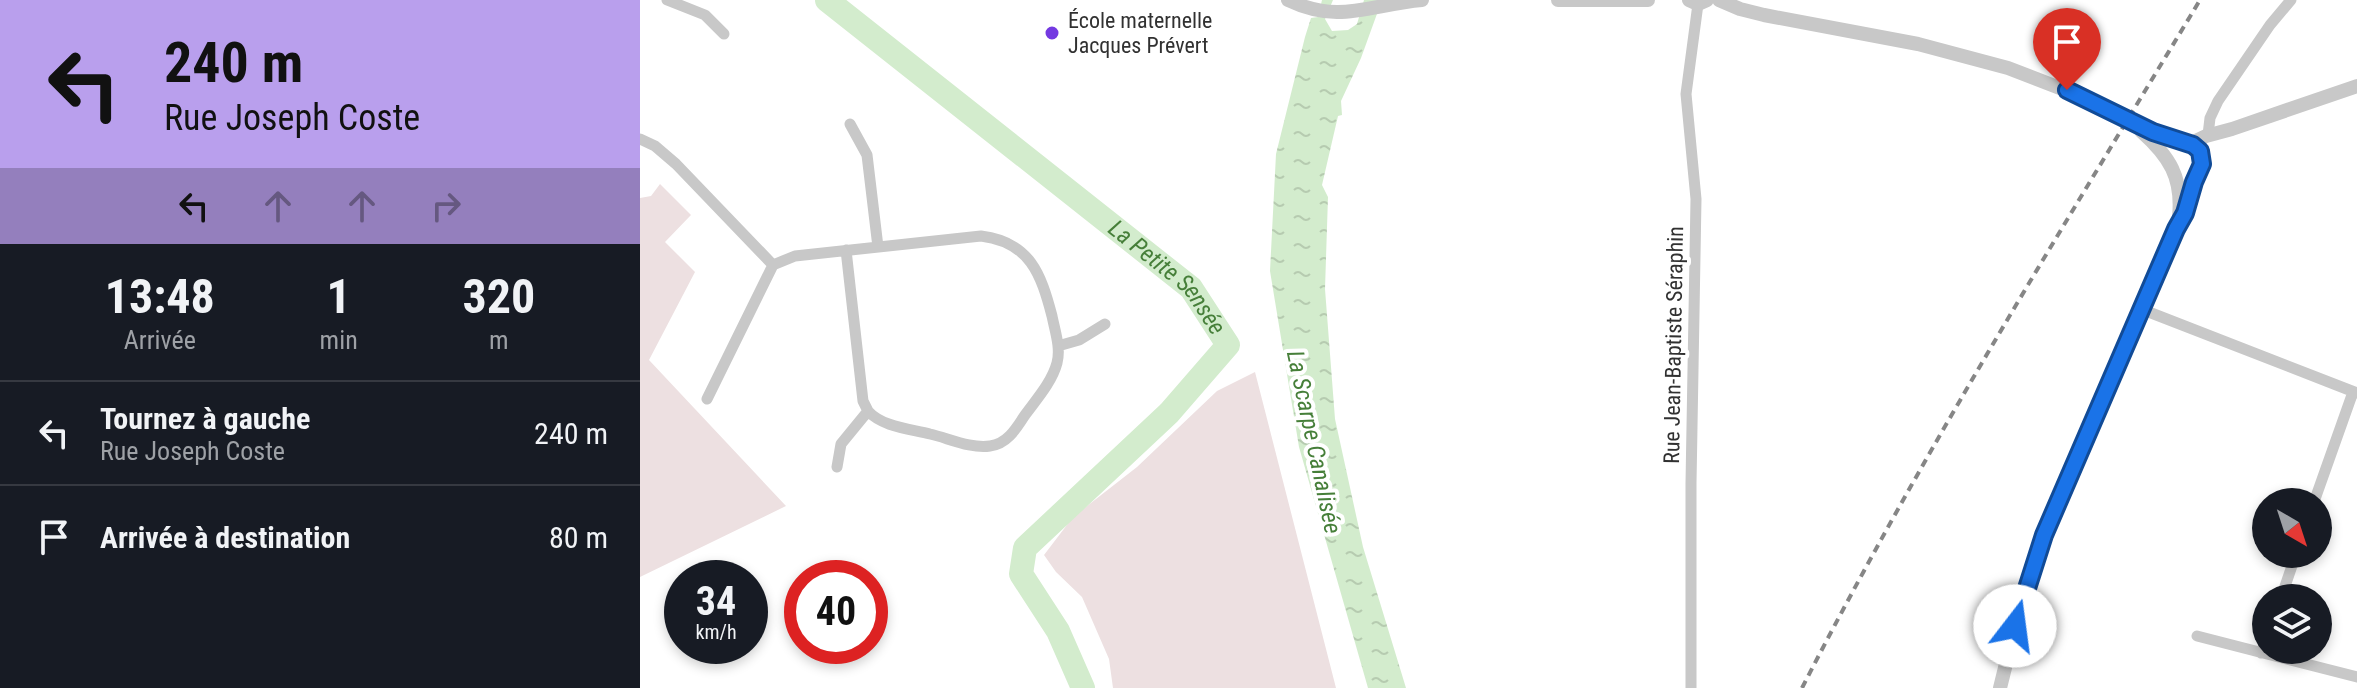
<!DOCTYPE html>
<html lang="fr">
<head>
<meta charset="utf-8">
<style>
	body { margin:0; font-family:"Roboto Condensed",sans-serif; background:#20242c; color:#f1f3f6; height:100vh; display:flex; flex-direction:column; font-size:30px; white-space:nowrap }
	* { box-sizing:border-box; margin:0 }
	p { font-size:26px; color:#9ea1a6 }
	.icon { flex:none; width:44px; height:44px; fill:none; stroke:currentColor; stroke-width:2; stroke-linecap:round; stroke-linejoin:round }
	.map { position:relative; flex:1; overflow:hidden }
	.panel { display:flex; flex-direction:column; background:#171b24; width:640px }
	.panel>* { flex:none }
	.guide { background:#b99fed; color:#111; overflow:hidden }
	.needle { width:52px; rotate:141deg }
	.controls { position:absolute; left:1612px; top:488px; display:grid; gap:16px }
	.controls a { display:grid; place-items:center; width:80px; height:80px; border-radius:50%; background:#171b24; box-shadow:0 4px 12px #0003; font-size:40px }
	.speed { position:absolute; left:24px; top:560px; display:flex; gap:16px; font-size:40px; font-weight:700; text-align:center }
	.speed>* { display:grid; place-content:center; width:104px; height:104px; border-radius:50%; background:#171b24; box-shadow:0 4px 12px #0003; line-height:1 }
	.speed small { font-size:20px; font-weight:400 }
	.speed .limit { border:12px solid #d22; background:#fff; color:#111 }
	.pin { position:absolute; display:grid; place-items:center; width:68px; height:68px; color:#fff; margin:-82px -34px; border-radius:50% 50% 50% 0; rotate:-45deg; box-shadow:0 0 8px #0007 }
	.pin .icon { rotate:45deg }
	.me { position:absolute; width:88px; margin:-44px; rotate:15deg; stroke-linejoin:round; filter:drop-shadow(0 0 6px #0008) }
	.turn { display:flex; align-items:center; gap:28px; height:168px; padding:0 32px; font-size:36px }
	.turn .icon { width:104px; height:104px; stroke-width:2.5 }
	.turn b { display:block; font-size:56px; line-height:68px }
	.lanes { display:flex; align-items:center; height:76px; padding:0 32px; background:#0003; justify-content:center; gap:40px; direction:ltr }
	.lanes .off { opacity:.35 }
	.eta { display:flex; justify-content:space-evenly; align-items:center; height:136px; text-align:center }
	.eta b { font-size:48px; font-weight:700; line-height:56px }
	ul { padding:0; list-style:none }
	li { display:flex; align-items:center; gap:24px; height:104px; padding:0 32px; border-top:2px solid #363941 }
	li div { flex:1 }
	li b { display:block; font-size:30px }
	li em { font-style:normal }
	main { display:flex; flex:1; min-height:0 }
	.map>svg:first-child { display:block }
	.grass { fill:#ede0e1 }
	.water { fill:url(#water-ripples) }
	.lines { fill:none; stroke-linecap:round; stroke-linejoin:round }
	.river { stroke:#d3eccd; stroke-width:24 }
	.minor { stroke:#c8c8c8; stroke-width:11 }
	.tertiary { stroke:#c8c8c8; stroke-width:14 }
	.rail { stroke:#868686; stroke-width:4; stroke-dasharray:8 6; stroke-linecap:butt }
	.route-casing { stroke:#114b97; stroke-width:20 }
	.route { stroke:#1a73e8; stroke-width:14 }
	.poi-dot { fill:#7439e1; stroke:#fff; stroke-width:3 }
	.labels { text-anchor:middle; stroke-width:8; stroke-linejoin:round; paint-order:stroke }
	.poi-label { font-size:22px; fill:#313131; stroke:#fff; text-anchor:start }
	.street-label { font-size:22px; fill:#313131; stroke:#fff }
	.water-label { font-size:24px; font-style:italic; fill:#467f39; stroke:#fff }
</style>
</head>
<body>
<main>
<section class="panel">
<div class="guide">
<div class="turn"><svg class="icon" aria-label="left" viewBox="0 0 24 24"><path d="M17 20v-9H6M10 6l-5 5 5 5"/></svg><div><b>240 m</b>Rue Joseph Coste</div></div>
<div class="lanes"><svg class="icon" aria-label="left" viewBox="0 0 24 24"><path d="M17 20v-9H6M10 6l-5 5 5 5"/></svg><svg class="icon off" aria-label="ahead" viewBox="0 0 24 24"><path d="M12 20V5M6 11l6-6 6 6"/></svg><svg class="icon off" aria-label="ahead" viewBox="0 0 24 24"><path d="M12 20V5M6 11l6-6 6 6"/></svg><svg class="icon off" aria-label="right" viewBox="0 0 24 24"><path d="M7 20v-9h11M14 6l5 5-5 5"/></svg></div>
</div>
<div class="eta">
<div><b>13:48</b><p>Arrivée</p></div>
<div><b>1</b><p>min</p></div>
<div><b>320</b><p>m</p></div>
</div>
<ul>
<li><svg class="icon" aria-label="left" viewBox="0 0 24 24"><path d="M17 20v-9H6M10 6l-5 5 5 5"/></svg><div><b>Tournez à gauche</b><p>Rue Joseph Coste</p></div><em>240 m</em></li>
<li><svg class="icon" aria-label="arrive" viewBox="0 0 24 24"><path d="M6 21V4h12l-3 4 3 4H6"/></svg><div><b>Arrivée à destination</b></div><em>80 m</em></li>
</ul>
</section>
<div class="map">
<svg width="1717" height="688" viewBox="0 0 1717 688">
	<defs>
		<pattern id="water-ripples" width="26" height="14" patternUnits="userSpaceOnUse" patternTransform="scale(2)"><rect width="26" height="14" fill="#d3eccd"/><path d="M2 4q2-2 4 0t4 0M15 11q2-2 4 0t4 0" fill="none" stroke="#b6cbb0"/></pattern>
	</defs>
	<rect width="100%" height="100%" fill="#fff"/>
	<path class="grass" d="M 20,184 L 51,215 L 25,242 L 55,272 L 9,360 L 146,506 L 0,577 L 0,198 L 11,196 Z
		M 615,372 L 696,688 L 473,688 L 469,659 L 442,597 L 416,572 L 404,555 L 433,517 L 497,467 L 577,391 Z"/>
	<path class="water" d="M 682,0 L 693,0 L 685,19 L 692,31 L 708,30 L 717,24 L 724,0 L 742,0 L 721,58 L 701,101 L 702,115 L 698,116 L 682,185 L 688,197 L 685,289 L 695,419 L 723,547 L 766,688 L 728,688 L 659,447 L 630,271 L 636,154 L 665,37 L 671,18 L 678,17 Z"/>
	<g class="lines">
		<path class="river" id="s1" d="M 187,0 L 551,288 L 588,345 L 529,413 L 385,548 L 381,574 L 418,631 L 443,688"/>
		<path class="minor" d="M 27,0 L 65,15 L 84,34
			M 210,124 L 227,155 L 238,247
			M 1568,135 L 1570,118 L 1578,101 L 1630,25 L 1651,0
			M 0,139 L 15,146 L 36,164 L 133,265
			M 133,265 L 155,256 L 341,236 C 390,242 401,274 412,316 C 415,331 421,348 417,363 C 412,382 396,400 385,415 C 376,429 367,444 350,446 C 331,449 308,438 290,434 C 271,429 242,427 228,411
			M 1501,309 L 1717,393
			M 418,346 L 439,340 L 465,324
			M 67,399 L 133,265
			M 197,467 L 201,444 L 228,411 L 223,401 L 206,250
			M 1674,502 L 1713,392
			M 1641,598 L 1656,554
			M 1557,636 L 1717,677
			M 1621,653 L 1626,640
			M 1051,688 L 1051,483 L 1056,199 L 1046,94 L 1058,4"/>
		<path class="tertiary" d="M 648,0 C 700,25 731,4 782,0
			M 918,0 L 1008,0
			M 1049,0 L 1058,4 L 1067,0
			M 1079,0 L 1100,9 L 1124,15 L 1278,44 L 1368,68 L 1443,97 L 1524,137 L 1553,145 L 1561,154 C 1563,167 1544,216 1536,229 L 1404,535 L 1385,587 L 1360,688
			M 1501,131 C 1529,156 1543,177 1539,217
			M 1549,144 L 1566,136 L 1592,129 L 1717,86"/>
		<path class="rail" d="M 1162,688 C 1283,452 1423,227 1560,0"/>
	</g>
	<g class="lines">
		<g class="route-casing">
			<path id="route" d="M 1375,626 L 1404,535 L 1536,229 L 1545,213 L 1554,182 L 1562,164 L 1560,151 L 1553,145 L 1513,132 L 1427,90"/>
		</g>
		<use href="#route" class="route"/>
	</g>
	<circle class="poi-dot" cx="412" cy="33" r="8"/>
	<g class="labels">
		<g class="poi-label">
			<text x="428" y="28">École maternelle<tspan x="428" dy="25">Jacques Prévert</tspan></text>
		</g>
		<g class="street-label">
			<text transform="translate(1033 345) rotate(-89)" y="8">Rue Jean-Baptiste Séraphin</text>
		</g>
		<g class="water-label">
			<text dy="8" stroke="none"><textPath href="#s1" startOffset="440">La Petite Sensée</textPath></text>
			<text transform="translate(674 442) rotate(78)" y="8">La Scarpe Canalisée</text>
		</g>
	</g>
</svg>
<div class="controls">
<a><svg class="needle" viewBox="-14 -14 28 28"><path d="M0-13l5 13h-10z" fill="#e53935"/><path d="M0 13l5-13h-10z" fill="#9ea1a6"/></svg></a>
<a><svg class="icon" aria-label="layers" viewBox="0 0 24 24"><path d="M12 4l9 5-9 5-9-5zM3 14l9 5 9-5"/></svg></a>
</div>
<div class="speed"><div>34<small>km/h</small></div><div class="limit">40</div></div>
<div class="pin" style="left:1427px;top:90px;background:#d93025"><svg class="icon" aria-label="arrive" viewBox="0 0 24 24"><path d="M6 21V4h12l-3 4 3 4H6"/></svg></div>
<svg class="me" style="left:1375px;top:626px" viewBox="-20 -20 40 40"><circle r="19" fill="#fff"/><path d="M0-13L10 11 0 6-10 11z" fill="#1a73e8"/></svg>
</div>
</main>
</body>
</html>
